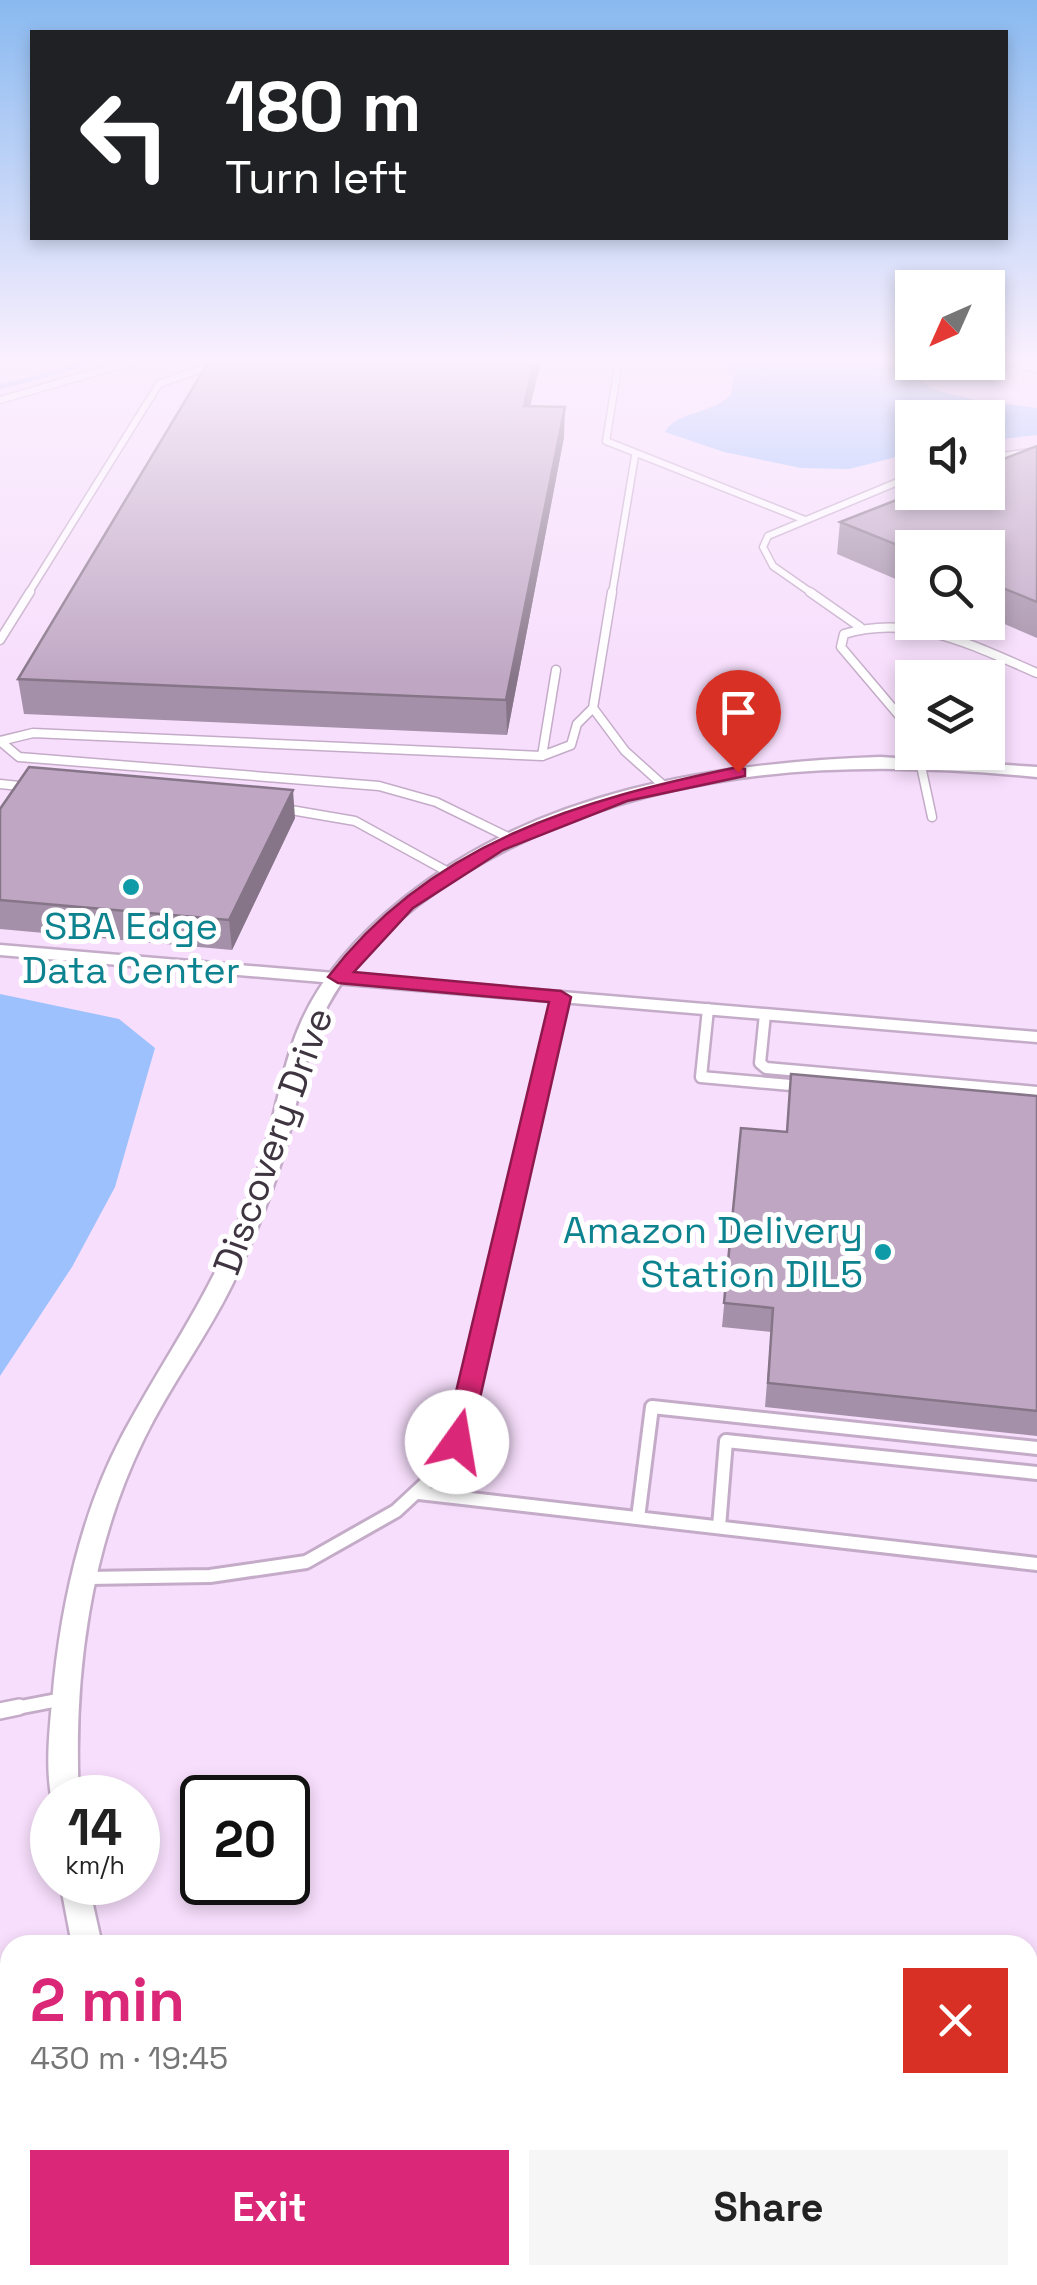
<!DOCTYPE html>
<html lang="en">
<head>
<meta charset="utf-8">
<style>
	body { margin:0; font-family:"Space Grotesk",sans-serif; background:#f6f6f6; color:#222; height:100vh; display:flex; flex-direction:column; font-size:38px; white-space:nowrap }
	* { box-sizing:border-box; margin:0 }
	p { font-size:32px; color:#767676 }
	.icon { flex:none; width:55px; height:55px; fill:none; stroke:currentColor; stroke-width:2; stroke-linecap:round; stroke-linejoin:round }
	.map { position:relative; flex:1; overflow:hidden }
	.panel { position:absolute; left:0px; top:1935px; width:1038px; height:350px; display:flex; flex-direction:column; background:#fff; border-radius:30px 30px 0 0; box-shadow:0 5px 15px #0003 }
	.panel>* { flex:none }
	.banner { position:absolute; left:30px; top:30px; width:978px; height:210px; border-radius:0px; box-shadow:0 5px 15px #0003; background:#202124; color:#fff; overflow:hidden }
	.needle { width:65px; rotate:225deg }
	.tools { position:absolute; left:895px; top:270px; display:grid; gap:20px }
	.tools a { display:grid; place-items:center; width:110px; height:110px; border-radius:0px; background:#fff; box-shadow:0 5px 15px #0003; font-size:50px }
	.speed { position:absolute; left:30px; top:1775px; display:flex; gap:20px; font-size:50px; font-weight:700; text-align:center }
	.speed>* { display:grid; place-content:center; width:130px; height:130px; border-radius:50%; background:#fff; box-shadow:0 5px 15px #0003; line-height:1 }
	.speed small { font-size:25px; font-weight:400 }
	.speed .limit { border:5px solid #111; border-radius:15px; background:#fff; color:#111 }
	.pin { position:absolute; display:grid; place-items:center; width:85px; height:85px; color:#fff; margin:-102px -42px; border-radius:50% 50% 50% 0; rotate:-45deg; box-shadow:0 0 10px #0007 }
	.pin .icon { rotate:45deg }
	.me { position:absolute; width:110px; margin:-55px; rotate:13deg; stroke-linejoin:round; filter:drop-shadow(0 0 8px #0008) }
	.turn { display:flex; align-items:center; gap:35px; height:210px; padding:0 30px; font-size:45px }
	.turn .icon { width:130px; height:130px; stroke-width:2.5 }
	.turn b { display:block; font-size:70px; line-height:85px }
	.round { display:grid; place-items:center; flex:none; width:105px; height:105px; border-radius:0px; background:#f6f6f6 }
	.headline { display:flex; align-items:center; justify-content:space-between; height:170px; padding:0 30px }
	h1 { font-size:60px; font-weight:700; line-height:75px; color:#db2777 }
	.cta { display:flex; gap:20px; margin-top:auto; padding:20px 30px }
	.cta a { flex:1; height:115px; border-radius:0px; background:#db2777; color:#fff; font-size:40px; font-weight:700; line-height:115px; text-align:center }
	.cta a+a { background:#f6f6f6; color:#222 }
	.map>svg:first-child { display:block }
	.water { fill:#9cc1fd }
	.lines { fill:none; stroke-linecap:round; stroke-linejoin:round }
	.stream { stroke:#9cc1fd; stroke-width:5 }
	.service-far4-casing { stroke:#c4acc8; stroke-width:9 }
	.service-far3-casing { stroke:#c4acc8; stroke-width:11 }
	.service-far2-casing { stroke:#c4acc8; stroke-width:15 }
	.service-far1-casing { stroke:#c4acc8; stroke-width:18 }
	.service-casing { stroke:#c4acc8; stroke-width:20 }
	.minor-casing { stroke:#c4acc8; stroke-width:5 }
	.secondary-casing { stroke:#c4acc8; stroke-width:4 }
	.service-far4 { stroke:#fff; stroke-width:6 }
	.service-far3 { stroke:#fff; stroke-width:8 }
	.service-far2 { stroke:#fff; stroke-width:10 }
	.service-far1 { stroke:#fff; stroke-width:12 }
	.service { stroke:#fff; stroke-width:15 }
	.minor { fill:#fff; fill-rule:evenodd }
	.secondary { fill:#fff; fill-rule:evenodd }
	.wall { fill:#a490a8 }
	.shaded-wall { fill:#867588 }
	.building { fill:#bfa7c3; stroke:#867588; stroke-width:2.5 }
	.route { fill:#db2777; stroke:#8e194d; stroke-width:2.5 }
	.culture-dot { fill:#0f9aa8; stroke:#fff; stroke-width:4 }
	.labels { text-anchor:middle; stroke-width:10; stroke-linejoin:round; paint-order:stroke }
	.culture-label { font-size:38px; fill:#0d838f; stroke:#fff }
	.street-label { font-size:38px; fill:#3f3541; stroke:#fff }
</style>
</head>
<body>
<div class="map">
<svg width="1037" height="2285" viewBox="0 0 1037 2285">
	<rect width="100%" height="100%" fill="#f7defc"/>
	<path class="water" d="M 718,361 L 897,361 L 932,389 L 975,400 L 1037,408 L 1037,435 L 988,441 L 988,418 L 912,418 L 912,453 L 849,469 L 801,468 L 724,452 L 665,432 C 675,411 715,414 731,394 L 733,377 Z
		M 0,994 L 119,1019 L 155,1048 L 115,1187 L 72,1267 L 0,1376 Z"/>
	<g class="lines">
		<path class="stream" d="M 0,387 L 96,361"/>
		<g class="service-far4-casing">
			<path id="service-far4" d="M 619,361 L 606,441 L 805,520
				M 0,400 L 134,361
				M 988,458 L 1037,451
				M 28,594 L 159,384 L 223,361
				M 612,594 L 635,456
				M 813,594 L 773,566 L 763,547 L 768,536 L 912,476"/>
		</g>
		<g class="service-far3-casing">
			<path id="service-far3" d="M 612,592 L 593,708 L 625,751 L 664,786
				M 810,592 L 860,627
				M 0,640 L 30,592
				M 0,741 L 33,733 L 542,756 L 571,745 L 577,724 L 593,708
				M 0,741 L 19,757 L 379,786 L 436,802 L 512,839
				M 912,742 L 902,719 L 841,647 L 844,634 C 913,613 974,646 1037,673
				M 918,752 L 932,817
				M 542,756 L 556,670
				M 0,784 L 29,787
				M 285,809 L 355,821 L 450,873"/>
		</g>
		<g class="service-far2-casing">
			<path id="service-far2" d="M 0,950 L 561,997 L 502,1251
				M 561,997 L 1037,1037
				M 708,1009 L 701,1077 L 802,1086
				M 765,1014 L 760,1063 L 766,1068 L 1037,1092"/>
		</g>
		<g class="service-far1-casing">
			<path id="service-far1" d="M 419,1493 L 1037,1564
				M 638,1518 L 652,1407 L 1037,1448
				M 719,1527 L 726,1441 L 1037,1473
				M 87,1578 L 210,1576 L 306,1562 L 396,1511 L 438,1472 L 457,1442 L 502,1248
				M 6,1710 L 63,1699"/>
		</g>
		<g class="service-casing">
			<path id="service" d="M 0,1711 L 19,1707"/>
		</g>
		<g class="minor-casing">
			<path id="minor" d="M 880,757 L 1037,767 L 1037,777 C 837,757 636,767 461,875 C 408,908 358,950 328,1005 C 305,1047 300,1093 288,1138 C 275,1188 255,1236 233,1283 C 207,1337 170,1385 144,1439 C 90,1549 73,1676 79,1798 L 52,1798 L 52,1801 C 44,1763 51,1719 54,1680 C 63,1596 83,1509 123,1434 C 159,1367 202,1306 232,1236 C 247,1203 259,1170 268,1136 C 279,1097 285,1057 302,1020 C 324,972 362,932 403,899 C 537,791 713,763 880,757 Z
				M 60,1882 L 88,1882 L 102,1945 L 72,1945 Z
				M 1037,2141 L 1037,2174 L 1028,2178 L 1028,2145 Z
				M 184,2275 L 218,2275 L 219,2285 L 185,2285 Z
				M 257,2275 L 295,2275 L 299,2285 L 261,2285 Z
				M 850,2275 L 891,2275 L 887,2285 L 846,2285 Z"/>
		</g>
		<g class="secondary-casing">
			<path id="secondary" d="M 1007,361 L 1037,363 L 1037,372 L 1009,364 Z"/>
		</g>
		<use href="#service-far4" class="service-far4"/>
		<use href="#service-far3" class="service-far3"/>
		<use href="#service-far2" class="service-far2"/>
		<use href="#service-far1" class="service-far1"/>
		<use href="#service" class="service"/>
		<use href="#minor" class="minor"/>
		<use href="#secondary" class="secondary"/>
	</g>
	<path class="wall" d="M 541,361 L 530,406 L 564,437 L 507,735 L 24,714 L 18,679 Z
		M 1037,446 L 1037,638 L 988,617 L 988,548 L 912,548 L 912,586 L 837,554 L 840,522 Z
		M 0,809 L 295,818 L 232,950 L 0,929 Z
		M 1037,1096 L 1037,1436 L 765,1407 L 771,1332 L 722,1327 L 741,1128 L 786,1132 Z"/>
	<path class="shaded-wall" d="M 534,361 L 541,361 L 523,436 L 524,406 Z
		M 565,407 L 564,437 L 507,735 L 506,700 Z
		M 293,790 L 295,818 L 232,950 L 229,920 Z"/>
	<path class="building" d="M 209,361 L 534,361 L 524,406 L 565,407 L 506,700 L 18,679 Z
		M 1037,446 L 1037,602 L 988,582 L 988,548 L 912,548 L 912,551 L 840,522 L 917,492 L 988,492 L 988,465 Z
		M 29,767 L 293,790 L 229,920 L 0,900 L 0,809 Z
		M 791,1074 L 1037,1096 L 1037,1411 L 768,1383 L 773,1308 L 724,1303 L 741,1128 L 787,1132 Z"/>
	<linearGradient id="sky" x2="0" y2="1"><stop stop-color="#89b9f0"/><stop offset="0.53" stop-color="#fbf0fe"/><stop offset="1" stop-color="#fbf0fe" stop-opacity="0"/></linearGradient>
	<rect width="1037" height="681" fill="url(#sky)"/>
	<path class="route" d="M 738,767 L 745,769 L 745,776 L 627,801 L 503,850 L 413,908 L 354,972 L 561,991 L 571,997 L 470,1442 L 466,1449 L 448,1449 L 444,1442 L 549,1002 L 338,983 L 328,977 C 431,842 580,800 738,767 Z"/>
	<g class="culture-dot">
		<circle cx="131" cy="887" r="10"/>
		<circle cx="883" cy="1252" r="10"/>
	</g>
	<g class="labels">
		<g class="culture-label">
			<text x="131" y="939">SBA Edge<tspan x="131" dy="44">Data Center</tspan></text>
			<text x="863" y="1243" text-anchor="end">Amazon Delivery<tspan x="863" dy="44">Station DIL5</tspan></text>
		</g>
		<g class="street-label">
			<text transform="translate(273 1141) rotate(-70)" y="13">Discovery Drive</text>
		</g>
	</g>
</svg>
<div class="tools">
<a><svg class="needle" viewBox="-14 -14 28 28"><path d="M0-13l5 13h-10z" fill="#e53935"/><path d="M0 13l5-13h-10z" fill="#767676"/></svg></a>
<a><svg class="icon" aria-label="sound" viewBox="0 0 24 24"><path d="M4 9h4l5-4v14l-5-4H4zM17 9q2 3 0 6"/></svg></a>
<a><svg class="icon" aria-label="search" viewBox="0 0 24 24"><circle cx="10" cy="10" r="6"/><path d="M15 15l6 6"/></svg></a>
<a><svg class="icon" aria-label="layers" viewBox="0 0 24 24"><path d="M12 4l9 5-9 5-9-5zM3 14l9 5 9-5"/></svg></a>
</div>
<div class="speed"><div>14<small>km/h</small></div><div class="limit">20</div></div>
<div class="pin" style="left:738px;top:772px;background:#d93025"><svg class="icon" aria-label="arrive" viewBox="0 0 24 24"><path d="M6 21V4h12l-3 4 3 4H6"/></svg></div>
<svg class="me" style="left:457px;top:1442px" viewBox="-20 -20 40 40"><circle r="19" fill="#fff"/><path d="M0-13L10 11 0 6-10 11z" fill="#db2777"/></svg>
<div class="banner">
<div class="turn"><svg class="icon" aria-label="left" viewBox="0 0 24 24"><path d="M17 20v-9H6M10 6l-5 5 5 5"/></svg><div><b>180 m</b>Turn left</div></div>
</div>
<section class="panel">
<div class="headline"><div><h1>2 min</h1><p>430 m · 19:45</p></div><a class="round" style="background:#d93025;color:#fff"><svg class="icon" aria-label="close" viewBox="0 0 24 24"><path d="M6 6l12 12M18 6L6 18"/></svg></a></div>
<div class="cta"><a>Exit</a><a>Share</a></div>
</section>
</div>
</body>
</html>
